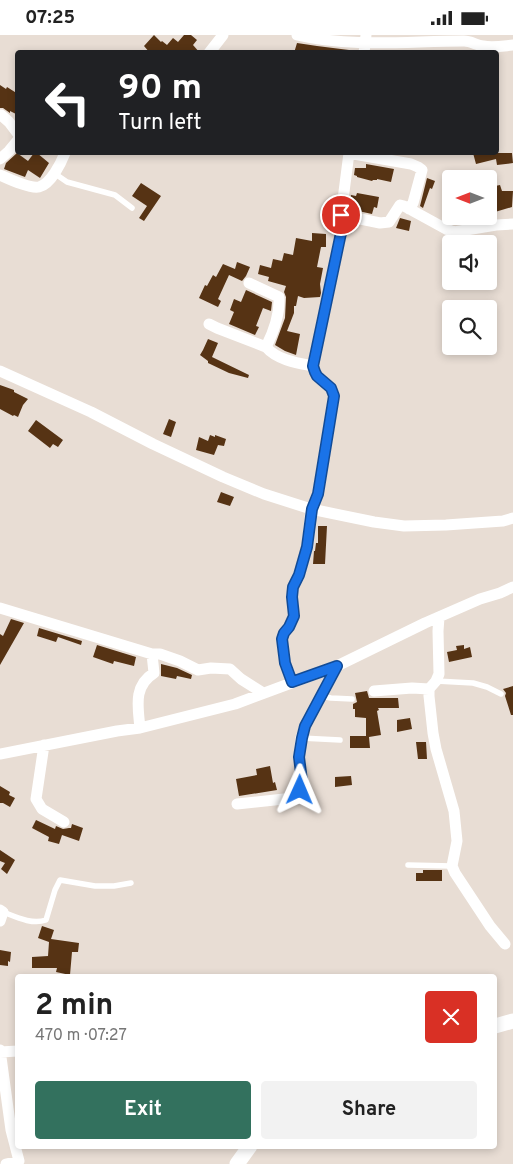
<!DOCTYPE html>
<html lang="en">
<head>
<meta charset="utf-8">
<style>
	body { margin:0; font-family:Overpass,sans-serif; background:#f2f2f2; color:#222; height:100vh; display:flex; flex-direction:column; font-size:19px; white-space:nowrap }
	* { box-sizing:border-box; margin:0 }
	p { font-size:16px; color:#767676 }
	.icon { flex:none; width:28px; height:28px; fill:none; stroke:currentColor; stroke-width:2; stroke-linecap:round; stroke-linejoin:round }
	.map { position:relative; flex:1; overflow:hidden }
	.drawer { position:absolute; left:15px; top:939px; width:482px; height:175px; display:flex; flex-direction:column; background:#fff; border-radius:5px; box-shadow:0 2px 8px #0003 }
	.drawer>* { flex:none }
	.guide { position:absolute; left:15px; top:15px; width:484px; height:105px; border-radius:5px; box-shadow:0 2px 8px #0003; background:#202124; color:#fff; overflow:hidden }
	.needle { width:32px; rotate:270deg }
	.buttons { position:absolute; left:442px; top:135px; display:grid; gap:10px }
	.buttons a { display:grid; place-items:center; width:55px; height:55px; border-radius:5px; background:#fff; box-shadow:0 2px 8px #0003; font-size:25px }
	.pin { position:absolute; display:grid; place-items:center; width:42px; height:42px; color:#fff; margin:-21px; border:2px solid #fff; border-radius:50%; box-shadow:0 1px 5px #0007 }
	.me { position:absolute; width:55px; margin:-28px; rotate:1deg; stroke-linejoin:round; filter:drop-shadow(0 0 4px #0008) }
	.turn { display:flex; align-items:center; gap:18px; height:105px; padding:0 20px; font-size:22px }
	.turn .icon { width:65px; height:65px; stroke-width:2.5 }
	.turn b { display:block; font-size:35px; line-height:42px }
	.round { display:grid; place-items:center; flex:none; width:52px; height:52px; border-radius:5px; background:#f2f2f2 }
	.headline { display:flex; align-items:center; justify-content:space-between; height:85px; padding:0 20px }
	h1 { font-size:30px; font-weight:700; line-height:38px }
	.primary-button { display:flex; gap:10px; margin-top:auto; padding:10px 20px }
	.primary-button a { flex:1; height:58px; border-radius:5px; background:#33715e; color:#fff; font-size:20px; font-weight:700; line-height:58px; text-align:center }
	.primary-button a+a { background:#f2f2f2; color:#222 }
	.status { display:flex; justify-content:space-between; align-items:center; height:35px; padding:0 25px; background:#fff; direction:ltr }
	.status svg { height:14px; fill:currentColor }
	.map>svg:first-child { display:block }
	.building { fill:#563314 }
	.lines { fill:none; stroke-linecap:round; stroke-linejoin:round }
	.lane { stroke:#fff; stroke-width:5.5 }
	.street { stroke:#fff; stroke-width:11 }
	.secondary { stroke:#fff; stroke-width:15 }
	.route-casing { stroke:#114b97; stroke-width:12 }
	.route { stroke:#1a73e8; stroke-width:9 }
</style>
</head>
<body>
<div class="status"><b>07:25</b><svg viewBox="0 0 49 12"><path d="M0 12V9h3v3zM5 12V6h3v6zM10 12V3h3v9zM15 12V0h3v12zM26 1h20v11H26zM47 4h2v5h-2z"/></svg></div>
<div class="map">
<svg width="513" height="1129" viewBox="0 0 513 1129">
	<rect width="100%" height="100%" fill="#e8ddd4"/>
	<path class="building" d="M 154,0 L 161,7 L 162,6 L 167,10 L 173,3 L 178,7 L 184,0 L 191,0 L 197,5 L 193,10 L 200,18 L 150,18 L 144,11 Z
		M 297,8 L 317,11 L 349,15 L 349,18 L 294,18 Z
		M 0,50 L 6,54 L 7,52 L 18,59 L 18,80 L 10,76 L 10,78 L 3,73 L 0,73 Z
		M 17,118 L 28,126 L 34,118 L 37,118 L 49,128 L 40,143 L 28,135 L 25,142 L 4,134 L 6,128 Z
		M 473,118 L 512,118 L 513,128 L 497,130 L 496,124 L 476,129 Z
		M 366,129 L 394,134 L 391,147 L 377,144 L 377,145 L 373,145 L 372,146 L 357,142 L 357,141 L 354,140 L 355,133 L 366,133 Z
		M 489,135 L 492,135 L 495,151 L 500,150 L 502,156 L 513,156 L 512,172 L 495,177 L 494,159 L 489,160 Z
		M 427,143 L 435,146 L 432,154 L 430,153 L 423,173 L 420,171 Z
		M 141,148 L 161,161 L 144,186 L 139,183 L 147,171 L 132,161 Z
		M 357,158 L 379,162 L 377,173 L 374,172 L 372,179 L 349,174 L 351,160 L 356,161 Z
		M 445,181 L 479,181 L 479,185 L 455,189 L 445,185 Z
		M 400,183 L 411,186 L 409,196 L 396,193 Z
		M 312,198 L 326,199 L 326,212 L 321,212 L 317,232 L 323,233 L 320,249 L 321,258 L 320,262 L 304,263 L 298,261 L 296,271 L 294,271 L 294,278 L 287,296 L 300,299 L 296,320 L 285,316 L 275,310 L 285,283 L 286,262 L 284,257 L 286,251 L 268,246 L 269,242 L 258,239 L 260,230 L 271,233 L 273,224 L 282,226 L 284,218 L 293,220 L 296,203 L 312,206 Z
		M 237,227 L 250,232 L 246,241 L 242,246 L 229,240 L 218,264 L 221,266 L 218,272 L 199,263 L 205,250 L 207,251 L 213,240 L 216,242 L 223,229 L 235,234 Z
		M 246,255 L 272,267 L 271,276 L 263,273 L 256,291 L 259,292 L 255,300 L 229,289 L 234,277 L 230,275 L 234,264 L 241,267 Z
		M 208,304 L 218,308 L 212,322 L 249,340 L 248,343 L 229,338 L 208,328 L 208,326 L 200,320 L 203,315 Z
		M 0,350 L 14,355 L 14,357 L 28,364 L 23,370 L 18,382 L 14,380 L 13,381 L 0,374 Z
		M 169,384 L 176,387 L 171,402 L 163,399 Z
		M 36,385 L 63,405 L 58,412 L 53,409 L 50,413 L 28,396 Z
		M 210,400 L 215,402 L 215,400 L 226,404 L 224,411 L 218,410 L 214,420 L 196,415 L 199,402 L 208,406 Z
		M 221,457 L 234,462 L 230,471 L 217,467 Z
		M 318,491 L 327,491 L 325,529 L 313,529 L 314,516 L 315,516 L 316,508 L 318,508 Z
		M 11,584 L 24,588 L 0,630 L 0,599 L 3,601 Z
		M 39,593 L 82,606 L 81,610 L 58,602 L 56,607 L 37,601 Z
		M 97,610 L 136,622 L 134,631 L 114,626 L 113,629 L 93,622 Z
		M 464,610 L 464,614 L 470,612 L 472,622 L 449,627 L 447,617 L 457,615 L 456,611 Z
		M 161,629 L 177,633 L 192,640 L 191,644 L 177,641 L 176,644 L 161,641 Z
		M 513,651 L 513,680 L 511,680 L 505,661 L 506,658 L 503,654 Z
		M 367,656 L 369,663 L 398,663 L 399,673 L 378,673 L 379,675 L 377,676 L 381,700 L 369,702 L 370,713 L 350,713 L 350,701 L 366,701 L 366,683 L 355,682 L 355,674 L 353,674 L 353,669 L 357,667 L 355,658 Z
		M 410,683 L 412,694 L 397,697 L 397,685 Z
		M 416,707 L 426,707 L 427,724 L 418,724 Z
		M 270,731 L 273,748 L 275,747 L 277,755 L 239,761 L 236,744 L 257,740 L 256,734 Z
		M 351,741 L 352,750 L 335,752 L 335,742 Z
		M 0,751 L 10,757 L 9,760 L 15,763 L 10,772 L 3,768 L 0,768 Z
		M 36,785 L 55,794 L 56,791 L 63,794 L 69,793 L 71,793 L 72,789 L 83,793 L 79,806 L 62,800 L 59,809 L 48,806 L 49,802 L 32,793 Z
		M 0,815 L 15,825 L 7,839 L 1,834 L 5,828 L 0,826 Z
		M 423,835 L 442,835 L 442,846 L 416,846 L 416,838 L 423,838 Z
		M 42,891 L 54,895 L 51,904 L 79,908 L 78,917 L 72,917 L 70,940 L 56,937 L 57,933 L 32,933 L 32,922 L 48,921 L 49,907 L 38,903 Z
		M 0,915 L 11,917 L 10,927 L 8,926 L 8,931 L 0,930 Z"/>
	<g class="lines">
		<path class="lane" d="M 54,138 L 67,147 L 115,160 L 132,173
			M 436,646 L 473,648 L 487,652 L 501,659
			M 321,661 L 331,663 L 352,664
			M 301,703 L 340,705
			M 408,830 L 452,831
			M 3,877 C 16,882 32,890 46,885 L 55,855 L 60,845 L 95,851 L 114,851 L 131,848"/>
		<path class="street" d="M 297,0 C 352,13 408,6 464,6 C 471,6 476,10 483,11 C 493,13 503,11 513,10
			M 209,18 L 223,0
			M 364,18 L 366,0
			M 1,80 L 9,87 L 18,99
			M 348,118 L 411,129 L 418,132 L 422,135 L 413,168 L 409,174
			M 0,124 L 9,116 L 18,105
			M 0,140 C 9,144 30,154 39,152 C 51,149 61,128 65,118
			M 341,180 L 380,188 L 389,187 L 400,170 L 404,171 L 446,194 L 454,197 L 496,190 L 513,189
			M 249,248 L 279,262 C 280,279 273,298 266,312
			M 209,289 L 217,293 L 266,312 C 277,325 297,328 313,331
			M 0,336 L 91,377 L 153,409 L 223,442 L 264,459 L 311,474 L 374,487 L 404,491 L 446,490 L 503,486 L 513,483
			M 0,573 L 152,619 L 160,619 L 180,626 L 198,635 L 211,633 L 230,634 L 241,644 L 263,658
			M 439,582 L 438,596 L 439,639 L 436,646 L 429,654 L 429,661 L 433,698 L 436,714 L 454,776 L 457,806 L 452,831 L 455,838 L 490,891 L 505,909
			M 292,647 L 285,628 L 282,605 L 284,598 L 289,592 L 294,581 L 292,562 L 293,552 L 299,541 L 307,512 L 311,474 L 318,459 L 334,361 L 331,353 L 317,341 L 315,337 L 313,331 L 341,198 L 341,180 L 349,118
			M 374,656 L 412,653 L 429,654
			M 140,693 C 138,672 133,651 154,638 L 152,619
			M 44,710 L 36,764 L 42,774 L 64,787
			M 0,719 L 117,696 L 140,693 L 235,669 L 337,631 L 425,588 L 480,564 L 500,558 L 513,552
			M 237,769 L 293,763 L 300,755 L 302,746 L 299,722 L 301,703 L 305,691 L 337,631
			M 0,875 L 3,877 L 0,886
			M 0,1015 L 11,1095 L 19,1126 L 6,1129
			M 0,1017 L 18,1016"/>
		<path class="secondary" d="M 495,991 L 513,986
			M 237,1129 L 250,1111"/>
	</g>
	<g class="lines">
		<g class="route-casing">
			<path id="route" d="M 300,755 L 302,746 L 299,722 L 302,703 L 305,691 L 337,631 L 292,647 L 285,628 L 282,604 L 284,598 L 289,592 L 294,581 L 292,562 L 293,552 L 299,540 L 307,512 L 312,474 L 318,459 L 334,361 L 331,353 L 317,341 L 315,337 L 313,331 L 341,198 L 341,180"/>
		</g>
		<use href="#route" class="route"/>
	</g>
</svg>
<div class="buttons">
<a><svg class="needle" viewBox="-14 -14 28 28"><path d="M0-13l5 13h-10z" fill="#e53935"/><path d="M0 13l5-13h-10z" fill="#767676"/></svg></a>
<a><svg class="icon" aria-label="sound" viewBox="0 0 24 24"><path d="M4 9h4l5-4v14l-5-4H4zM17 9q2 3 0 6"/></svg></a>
<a><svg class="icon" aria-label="search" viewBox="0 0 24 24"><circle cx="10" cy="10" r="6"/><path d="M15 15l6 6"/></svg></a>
</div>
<div class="pin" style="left:341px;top:180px;background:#d93025"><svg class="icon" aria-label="arrive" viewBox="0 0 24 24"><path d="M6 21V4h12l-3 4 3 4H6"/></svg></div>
<svg class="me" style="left:300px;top:755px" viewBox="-20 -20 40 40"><path d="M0-17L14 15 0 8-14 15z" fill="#1a73e8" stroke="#fff" stroke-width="4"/></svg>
<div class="guide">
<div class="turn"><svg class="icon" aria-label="left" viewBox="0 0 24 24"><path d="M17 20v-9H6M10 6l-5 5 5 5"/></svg><div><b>90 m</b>Turn left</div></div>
</div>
<section class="drawer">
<div class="headline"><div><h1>2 min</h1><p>470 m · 07:27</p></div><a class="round" style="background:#d93025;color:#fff"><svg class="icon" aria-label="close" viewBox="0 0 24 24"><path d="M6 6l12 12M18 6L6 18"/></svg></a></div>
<div class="primary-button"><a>Exit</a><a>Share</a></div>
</section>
</div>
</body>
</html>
